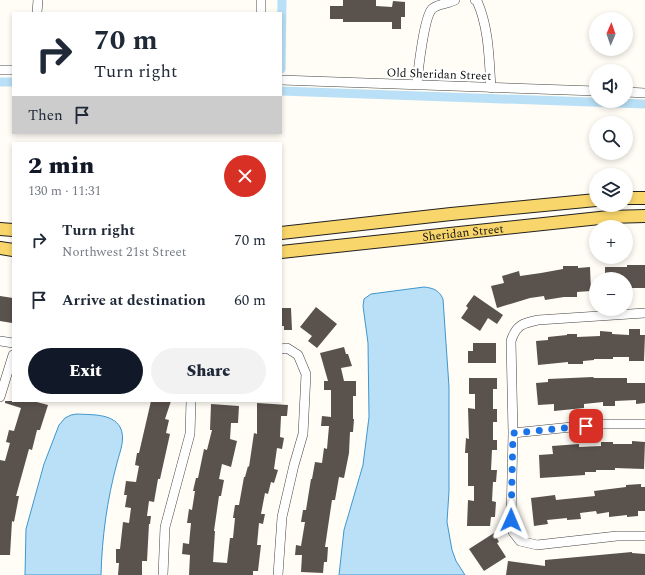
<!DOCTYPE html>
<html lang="en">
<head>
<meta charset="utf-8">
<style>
	body { margin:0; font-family:Spectral,serif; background:#f2f2f3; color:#1f2937; height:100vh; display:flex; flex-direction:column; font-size:15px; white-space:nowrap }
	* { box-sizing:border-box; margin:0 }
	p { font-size:13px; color:#747a83 }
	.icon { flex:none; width:22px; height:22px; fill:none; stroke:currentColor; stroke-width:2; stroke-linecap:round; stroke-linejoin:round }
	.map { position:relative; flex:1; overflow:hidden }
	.side { position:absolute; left:12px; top:142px; width:270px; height:260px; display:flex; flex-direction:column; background:#fff; border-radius:0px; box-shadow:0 2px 6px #0003 }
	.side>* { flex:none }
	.hud { position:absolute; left:12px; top:12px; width:270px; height:122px; border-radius:0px; box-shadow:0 2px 6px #0003; background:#fff; color:#1f2937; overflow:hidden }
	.needle { width:26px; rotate:2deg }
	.fabs { position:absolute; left:589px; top:12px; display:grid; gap:8px }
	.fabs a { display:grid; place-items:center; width:44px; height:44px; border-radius:50%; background:#fff; box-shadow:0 2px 6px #0003; font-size:20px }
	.pin { position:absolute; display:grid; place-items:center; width:34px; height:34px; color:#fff; margin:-17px; border-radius:8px; box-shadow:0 2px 6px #0006 }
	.me { position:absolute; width:44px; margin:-22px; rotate:1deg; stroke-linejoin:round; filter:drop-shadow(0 0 3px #0008) }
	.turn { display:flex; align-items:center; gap:14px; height:84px; padding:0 16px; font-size:18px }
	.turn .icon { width:52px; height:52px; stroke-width:2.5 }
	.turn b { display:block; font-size:28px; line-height:34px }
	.then { display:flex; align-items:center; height:38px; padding:0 16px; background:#0003; gap:8px; font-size:15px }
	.round { display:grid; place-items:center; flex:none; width:42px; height:42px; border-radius:21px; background:#f2f2f3 }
	.headline { display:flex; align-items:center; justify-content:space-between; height:68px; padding:0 16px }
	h1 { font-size:24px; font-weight:800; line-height:30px; color:#111827 }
	.cta { display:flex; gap:8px; margin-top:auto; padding:8px 16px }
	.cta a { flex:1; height:46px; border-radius:24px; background:#111827; color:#fff; font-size:16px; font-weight:800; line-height:46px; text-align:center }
	.cta a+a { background:#f2f2f3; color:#1f2937 }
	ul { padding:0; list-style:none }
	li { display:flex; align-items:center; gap:12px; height:60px; padding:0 16px }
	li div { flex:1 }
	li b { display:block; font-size:15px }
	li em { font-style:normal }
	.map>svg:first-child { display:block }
	.water { fill:#b9e0f7; stroke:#3f96cf }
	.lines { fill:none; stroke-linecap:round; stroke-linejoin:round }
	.canal { stroke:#b9e0f7; stroke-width:9 }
	.building { fill:#5a524d }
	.minor-casing { stroke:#444; stroke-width:10 }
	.major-casing { stroke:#222; stroke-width:14 }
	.minor { stroke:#fff; stroke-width:9 }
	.major { stroke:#f9d66b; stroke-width:12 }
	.route { stroke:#1a73e8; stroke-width:7; stroke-dasharray:0 12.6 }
	.labels { text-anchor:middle; stroke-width:4; stroke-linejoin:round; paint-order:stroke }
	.street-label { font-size:12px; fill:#111; stroke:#fff }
</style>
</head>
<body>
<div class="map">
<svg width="645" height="575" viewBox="0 0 645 575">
	<rect width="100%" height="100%" fill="#fffdf5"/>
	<path class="water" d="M 424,287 C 433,288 439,290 443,299 L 449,387 L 449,491 L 447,522 L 452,550 L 456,561 L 465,575 L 339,575 L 344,530 L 363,465 L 369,417 L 368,343 L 363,306 L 364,299 L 371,294 Z
		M 77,414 C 90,415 112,413 120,427 C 126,438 120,451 117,463 C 107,500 102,537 101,575 L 25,575 L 26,529 L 44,464 L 59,425 L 65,418 L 71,415 Z"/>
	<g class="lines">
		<path class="canal" d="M 281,69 L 282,0
			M 0,82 L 13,82
			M 281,91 L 645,104"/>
	</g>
	<path class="building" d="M 343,0 L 376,0 L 376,6 L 392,7 L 393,1 L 405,2 L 405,17 L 401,17 L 401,29 L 392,29 L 392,22 L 343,22 L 343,19 L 330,19 L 330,6 L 343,6 Z
		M 627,265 L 645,265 L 645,288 L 627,288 L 627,279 L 605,279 L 605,267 L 627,267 Z
		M 563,266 L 578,266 L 578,268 L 590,267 L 591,291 L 577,292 L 577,297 L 564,297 L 545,300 L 544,296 L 530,298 L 497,308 L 491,286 L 504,283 L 502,276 L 519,271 L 520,276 L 541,273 L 563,269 Z
		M 474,295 L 503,315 L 497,324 L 488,318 L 480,331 L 461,318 L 468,308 L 466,306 Z
		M 0,296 L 13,298 L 12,323 L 0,321 Z
		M 316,307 L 337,324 L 317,348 L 308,341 L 312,336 L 300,327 Z
		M 281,308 L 291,308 L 292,330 L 284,330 L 284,326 L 281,326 Z
		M 629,329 L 640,329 L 640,335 L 645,335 L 644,361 L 629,361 L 629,357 L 613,357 L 613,359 L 594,359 L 594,360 L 583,361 L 583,364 L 568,364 L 568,362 L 538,365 L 536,341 L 548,340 L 548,337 L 567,335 L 567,334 L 577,334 L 577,337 L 600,336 L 600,331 L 612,332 L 612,334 L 629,335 Z
		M 473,343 L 496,343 L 496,363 L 468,363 L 468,351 L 473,351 Z
		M 344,347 L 346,354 L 348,354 L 352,366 L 341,368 L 344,381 L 356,381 L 356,396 L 353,396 L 353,419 L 354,419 L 353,432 L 350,432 L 349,453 L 344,478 L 339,477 L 335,500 L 332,500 L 325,547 L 328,547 L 327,562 L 324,562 L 323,573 L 301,572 L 302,555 L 295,555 L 296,545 L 301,546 L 305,522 L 301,522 L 303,510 L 306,510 L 311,479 L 312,479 L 315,462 L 322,463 L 324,448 L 327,449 L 329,426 L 321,426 L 322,416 L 331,417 L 331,390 L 324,390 L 324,381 L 328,381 L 320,353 Z
		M 593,377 L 594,378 L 627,378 L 627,383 L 645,383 L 645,403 L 636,404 L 636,400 L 615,401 L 615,406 L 603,406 L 603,402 L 584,404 L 584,408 L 554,411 L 554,404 L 538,405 L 536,383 L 548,382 L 548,379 Z
		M 469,378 L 497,378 L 497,389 L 493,389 L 493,409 L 497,409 L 497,422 L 493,422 L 493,440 L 497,440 L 497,450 L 492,450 L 491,470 L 497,470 L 496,482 L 493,482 L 492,501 L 496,502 L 495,517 L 491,517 L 490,526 L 467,526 L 468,500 L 474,501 L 474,486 L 468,486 L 468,453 L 465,453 L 466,438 L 469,439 L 468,408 L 475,409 L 475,394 L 469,394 Z
		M 5,401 L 33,401 L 48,405 L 40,430 L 37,430 L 32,450 L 29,449 L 16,496 L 19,496 L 14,522 L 12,521 L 10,555 L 0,555 L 0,460 L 5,461 L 10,443 L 6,442 L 9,430 L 14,431 L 21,408 L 5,403 Z
		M 151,401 L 171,401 L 165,419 L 169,420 L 166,433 L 170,434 L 160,479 L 158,479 L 154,502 L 149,501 L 147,516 L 151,516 L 150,524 L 149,524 L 147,561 L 142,561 L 142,575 L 118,575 L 119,563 L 116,563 L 116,549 L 120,549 L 123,522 L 129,523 L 131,508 L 125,507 L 127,495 L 124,495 L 126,481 L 136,482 L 139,466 L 135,465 L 137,453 L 139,453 Z
		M 257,403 L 288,405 L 287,416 L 281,416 L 280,437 L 284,438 L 282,449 L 277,448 L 274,469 L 278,470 L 274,483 L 271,482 L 268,494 L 265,493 L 261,514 L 265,514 L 263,524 L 259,523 L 257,545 L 261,545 L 258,571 L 253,571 L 253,575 L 189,575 L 190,555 L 182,554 L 183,543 L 189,544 L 191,523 L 187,523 L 189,509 L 192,510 L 195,491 L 193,491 L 196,478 L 198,478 L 204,449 L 207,450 L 212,430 L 210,430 L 211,404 L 239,406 L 238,423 L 231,423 L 230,439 L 237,441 L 231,467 L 222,464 L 219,479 L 224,480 L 221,496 L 219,496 L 214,531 L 215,531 L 213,562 L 227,563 L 230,538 L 233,538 L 235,518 L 233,518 L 235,505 L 239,505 L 244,477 L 245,477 L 248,466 L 249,467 L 254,433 L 257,434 Z
		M 632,441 L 645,442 L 644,469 L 615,468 L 615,470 L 596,470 L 596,472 L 585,472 L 585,475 L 540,478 L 539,455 L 553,454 L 552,446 L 579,444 L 579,447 L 601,446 L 601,442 L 613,442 L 613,444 L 632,444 Z
		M 641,484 L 641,487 L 645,487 L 645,511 L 638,511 L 638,516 L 627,517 L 627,515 L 609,517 L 609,512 L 597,514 L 596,511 L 580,513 L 581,519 L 567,520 L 567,518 L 547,520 L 548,524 L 534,526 L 531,498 L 555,495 L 556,500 L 595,496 L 594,491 L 626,487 L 626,485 Z
		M 494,533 L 499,542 L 497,543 L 506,557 L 484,571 L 469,549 Z
		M 632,552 L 632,553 L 645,554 L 645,575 L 506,575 L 508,561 L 545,566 L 545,560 Z"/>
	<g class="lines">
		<g class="minor-casing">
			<path id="minor" d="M 475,0 L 477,1 C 489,28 489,58 491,88
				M 37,13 L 38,0
				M 261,13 L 261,0
				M 0,70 L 13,70
				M 281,80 L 596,91
				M 417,85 C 418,71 424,17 432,9 C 437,4 448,4 455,0
				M 626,92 L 645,93
				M 645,313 L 538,320 C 523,323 516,325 511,341 L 513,433 L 511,520 L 513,532 L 520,541 L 537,545 L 617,536 L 645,536
				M 0,341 L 13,343
				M 0,397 L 13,355
				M 513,433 L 601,424 L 645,424
				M 163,575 L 165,527 L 190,434 L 191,401
				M 278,575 L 282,517 L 294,465 L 303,434 L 306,374 L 298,355 L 287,348 L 281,349"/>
		</g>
		<g class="major-casing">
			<g id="major">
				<path d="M 626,198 L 645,198"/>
				<path d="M 0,229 L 13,230"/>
				<path d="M 281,233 L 451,214 L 596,200"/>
				<path d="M 0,248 L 13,250"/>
				<path id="s1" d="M 281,252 L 609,217 L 645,216"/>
			</g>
		</g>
		<use href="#minor" class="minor"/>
		<use href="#major" class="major"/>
	</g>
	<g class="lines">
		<path class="route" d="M 511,520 L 513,433 L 586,426"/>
	</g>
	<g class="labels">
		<g class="street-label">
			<text transform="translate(439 74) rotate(2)" y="4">Old Sheridan Street</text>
			<text dy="4" stroke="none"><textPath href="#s1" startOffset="183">Sheridan Street</textPath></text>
		</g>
	</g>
</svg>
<div class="fabs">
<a><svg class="needle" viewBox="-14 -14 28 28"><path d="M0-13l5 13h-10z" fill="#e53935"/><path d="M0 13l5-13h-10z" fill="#747a83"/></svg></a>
<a><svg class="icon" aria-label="sound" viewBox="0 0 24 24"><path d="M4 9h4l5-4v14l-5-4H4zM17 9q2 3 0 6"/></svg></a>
<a><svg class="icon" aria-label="search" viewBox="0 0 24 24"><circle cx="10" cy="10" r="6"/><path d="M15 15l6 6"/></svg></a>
<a><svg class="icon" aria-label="layers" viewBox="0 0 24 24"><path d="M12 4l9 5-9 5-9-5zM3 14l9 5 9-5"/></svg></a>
<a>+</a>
<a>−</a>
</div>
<div class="pin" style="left:586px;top:426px;background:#d93025"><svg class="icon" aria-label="arrive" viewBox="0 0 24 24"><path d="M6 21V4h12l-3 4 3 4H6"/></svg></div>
<svg class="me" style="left:511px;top:520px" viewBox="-20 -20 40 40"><path d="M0-17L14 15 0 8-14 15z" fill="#1a73e8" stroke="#fff" stroke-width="4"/></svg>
<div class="hud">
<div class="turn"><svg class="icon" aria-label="right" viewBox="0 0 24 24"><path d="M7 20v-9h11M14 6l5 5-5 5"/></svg><div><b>70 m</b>Turn right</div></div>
<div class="then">Then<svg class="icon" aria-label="arrive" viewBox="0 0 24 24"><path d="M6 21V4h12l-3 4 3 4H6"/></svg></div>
</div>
<section class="side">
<div class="headline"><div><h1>2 min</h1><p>130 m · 11:31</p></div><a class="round" style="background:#d93025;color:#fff"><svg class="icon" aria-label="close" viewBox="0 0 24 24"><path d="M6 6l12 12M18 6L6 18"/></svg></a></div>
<ul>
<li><svg class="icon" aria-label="right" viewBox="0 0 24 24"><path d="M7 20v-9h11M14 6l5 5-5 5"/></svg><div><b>Turn right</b><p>Northwest 21st Street</p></div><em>70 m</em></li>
<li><svg class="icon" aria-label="arrive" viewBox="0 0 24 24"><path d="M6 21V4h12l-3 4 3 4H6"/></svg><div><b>Arrive at destination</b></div><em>60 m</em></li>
</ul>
<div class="cta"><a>Exit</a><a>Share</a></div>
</section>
</div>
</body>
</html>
